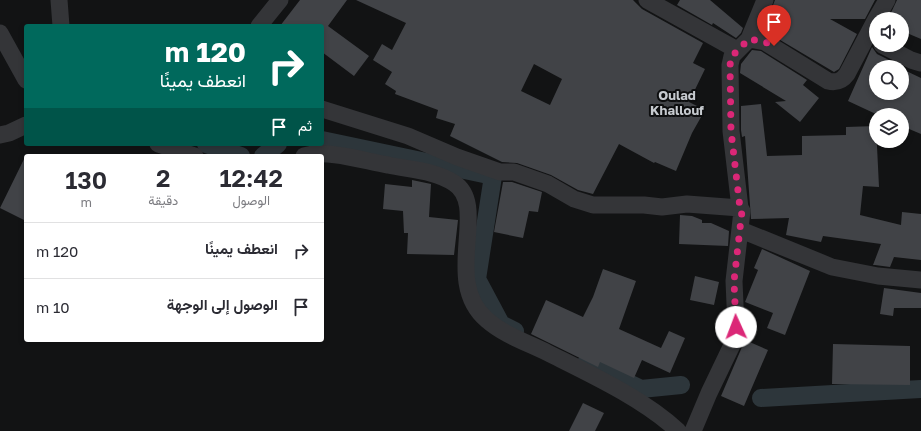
<!DOCTYPE html>
<html lang="ar">
<head>
<meta charset="utf-8">
<style>
	body { margin:0; font-family:"Golos Text",Vazirmatn,sans-serif; background:#f2f2f3; color:#2b2b33; direction:rtl; height:100vh; display:flex; flex-direction:column; font-size:15px; white-space:nowrap }
	* { box-sizing:border-box; margin:0 }
	p { font-size:13px; color:#7c7c81 }
	.icon { flex:none; width:22px; height:22px; fill:none; stroke:currentColor; stroke-width:2; stroke-linecap:round; stroke-linejoin:round }
	.map { position:relative; flex:1; overflow:hidden; direction:ltr }
	.sheet { position:absolute; left:24px; top:154px; width:300px; height:188px; display:flex; flex-direction:column; background:#fff; border-radius:4px; box-shadow:0 2px 6px #0003; direction:rtl }
	.sheet>* { flex:none }
	.hud { position:absolute; left:24px; top:24px; width:300px; height:122px; border-radius:4px; box-shadow:0 2px 6px #0003; direction:rtl; background:#00695c; color:#fff; overflow:hidden }
	.fabs { position:absolute; left:869px; top:12px; display:grid; gap:8px }
	.fabs a { display:grid; place-items:center; width:40px; height:40px; border-radius:50%; background:#fff; box-shadow:0 2px 6px #0003; font-size:20px }
	.pin { position:absolute; display:grid; place-items:center; width:34px; height:34px; color:#fff; margin:-41px -17px; border-radius:50% 50% 50% 0; rotate:-45deg; box-shadow:0 0 4px #0007 }
	.pin .icon { rotate:45deg }
	.me { position:absolute; width:44px; margin:-22px; rotate:358deg; stroke-linejoin:round; filter:drop-shadow(0 0 3px #0008) }
	.turn { display:flex; align-items:center; gap:14px; height:84px; padding:0 12px; font-size:18px }
	.turn .icon { width:52px; height:52px; stroke-width:2.5 }
	.turn b { display:block; font-size:28px; line-height:34px }
	.then { display:flex; align-items:center; height:38px; padding:0 12px; background:#0003; gap:8px; font-size:15px }
	.eta { display:flex; justify-content:space-evenly; align-items:center; height:68px; text-align:center }
	.eta b { font-size:24px; font-weight:600; line-height:28px }
	ul { padding:0; list-style:none }
	li { display:flex; align-items:center; gap:12px; height:56px; padding:0 12px; border-top:1px solid #e1e1e2 }
	li div { flex:1 }
	li b { display:block; font-size:15px }
	li em { font-style:normal }
	.map>svg:first-child { display:block }
	.lines { fill:none; stroke-linecap:round; stroke-linejoin:round }
	.canal { stroke:#2d363b; stroke-width:18 }
	.building { fill:#414347; fill-rule:evenodd }
	.minor { stroke:#343538; stroke-width:17 }
	.route { stroke:#db2777; stroke-width:7; stroke-dasharray:0 12.6 }
	.labels { text-anchor:middle; stroke-width:4; stroke-linejoin:round; paint-order:stroke }
	.quarter-label { font-size:13px; font-weight:bold; fill:#c6cacf; stroke:#0d0e0f }
</style>
</head>
<body>
<div class="map">
<svg width="921" height="431" viewBox="0 0 921 431">
	<rect width="100%" height="100%" fill="#121314"/>
	<g class="lines">
		<path class="canal" d="M 322,140 L 493,176 L 477,279 L 501,324 L 515,331
			M 206,144 L 241,156
			M 263,156 L 278,144
			M 586,363 L 641,389 L 681,385
			M 761,398 L 921,389"/>
	</g>
	<path class="building" d="M 300,0 L 347,0 L 328,26 L 369,56 L 354,76 L 322,52 L 322,26 L 280,26 Z
		M 356,0 L 633,0 L 642,9 L 703,43 L 693,63 L 705,69 L 689,102 L 705,110 L 692,133 L 676,171 L 655,162 L 654,163 L 619,144 L 593,194 L 578,190 L 551,175 L 517,163 L 502,162 L 450,136 L 455,124 L 436,118 L 438,110 L 395,94 L 396,91 L 385,84 L 392,72 L 373,60 L 382,44 L 392,50 L 406,23 ZM 534,64 L 562,79 L 550,105 L 521,91 Z
		M 680,0 L 710,0 L 743,28 L 741,33 L 736,38 L 713,23 L 712,25 L 677,5 Z
		M 775,0 L 875,0 L 865,19 L 830,19 L 857,34 L 839,69 L 834,72 L 770,34 L 763,31 Z
		M 897,0 L 921,0 L 921,39 L 902,31 L 902,19 L 888,19 Z
		M 872,47 L 877,54 L 903,67 L 876,67 L 876,93 L 902,93 L 902,69 L 921,78 L 921,134 L 902,126 L 902,115 L 878,115 L 848,101 Z
		M 752,50 L 761,51 L 807,80 L 803,85 L 819,98 L 800,122 L 775,102 L 786,101 L 740,73 L 741,64 Z
		M 761,104 L 767,156 L 802,155 L 802,136 L 846,135 L 846,127 L 876,126 L 879,187 L 863,186 L 860,215 L 901,225 L 902,212 L 921,214 L 921,260 L 894,257 L 890,267 L 875,265 L 873,265 L 881,244 L 823,236 L 821,242 L 786,235 L 789,218 L 751,219 L 745,136 L 742,137 L 741,130 L 741,106 Z
		M 26,155 L 26,221 L 0,208 Z
		M 412,180 L 431,184 L 429,217 L 458,220 L 454,255 L 407,254 L 408,233 L 404,233 L 403,211 L 383,209 L 385,184 L 412,187 Z
		M 503,182 L 512,182 L 542,192 L 538,212 L 529,211 L 523,238 L 494,232 Z
		M 680,215 L 692,216 L 702,220 L 702,223 L 711,223 L 729,231 L 728,246 L 679,244 Z
		M 762,249 L 810,271 L 785,335 L 767,328 L 773,313 L 745,302 L 758,270 L 754,268 Z
		M 603,269 L 636,281 L 619,329 L 661,348 L 669,331 L 685,338 L 670,373 L 642,360 L 634,378 L 600,362 L 598,367 L 531,334 L 546,300 L 583,317 L 593,297 Z
		M 695,276 L 719,282 L 714,305 L 690,300 Z
		M 884,288 L 921,293 L 921,308 L 894,308 L 893,316 L 880,314 Z
		M 745,340 L 768,350 L 744,406 L 721,396 Z
		M 833,344 L 910,346 L 910,385 L 832,384 Z
		M 583,403 L 604,413 L 595,431 L 569,431 Z"/>
	<g class="lines">
		<path class="minor" d="M 59,0 L 61,26
			M 647,0 L 737,50
			M 876,19 L 887,0
			M 259,26 L 280,0
			M 0,33 L 26,80
			M 749,39 L 765,0
			M 882,45 L 911,60 L 921,63
			M 322,109 L 408,136 L 457,157 L 500,172 L 514,172 L 548,184 L 574,199 L 593,205 L 644,205 L 662,207 L 687,204 L 740,208
			M 0,135 L 9,133 L 26,125
			M 158,144 L 195,156
			M 304,156 C 328,149 364,161 388,165 C 410,170 434,170 454,183 C 490,206 441,281 487,320 C 504,335 528,343 548,353 C 590,374 644,399 678,431
			M 741,230 L 832,267 L 878,276 L 921,280
			M 693,431 L 709,393 L 732,345 L 736,327 L 734,281 L 742,211 L 740,208 L 731,131 L 730,65 L 732,56 L 749,39 L 765,42 L 828,81 C 837,83 842,81 847,74 L 876,19"/>
	</g>
	<g class="lines">
		<path class="route" d="M 736,327 L 734,281 L 742,211 L 740,208 L 731,131 L 730,65 L 732,56 L 749,39 L 765,42 L 774,46"/>
	</g>
	<g class="labels">
		<g class="quarter-label">
			<text x="677" y="100">Oulad<tspan x="677" dy="15">Khallouf</tspan></text>
		</g>
	</g>
</svg>
<div class="fabs">
<a><svg class="icon" aria-label="sound" viewBox="0 0 24 24"><path d="M4 9h4l5-4v14l-5-4H4zM17 9q2 3 0 6"/></svg></a>
<a><svg class="icon" aria-label="search" viewBox="0 0 24 24"><circle cx="10" cy="10" r="6"/><path d="M15 15l6 6"/></svg></a>
<a><svg class="icon" aria-label="layers" viewBox="0 0 24 24"><path d="M12 4l9 5-9 5-9-5zM3 14l9 5 9-5"/></svg></a>
</div>
<div class="pin" style="left:774px;top:46px;background:#d93025"><svg class="icon" aria-label="arrive" viewBox="0 0 24 24"><path d="M6 21V4h12l-3 4 3 4H6"/></svg></div>
<svg class="me" style="left:736px;top:327px" viewBox="-20 -20 40 40"><circle r="19" fill="#fff"/><path d="M0-13L10 11 0 6-10 11z" fill="#db2777"/></svg>
<div class="hud">
<div class="turn"><svg class="icon" aria-label="right" viewBox="0 0 24 24"><path d="M7 20v-9h11M14 6l5 5-5 5"/></svg><div><b>120 m</b>انعطف يمينًا</div></div>
<div class="then">ثم<svg class="icon" aria-label="arrive" viewBox="0 0 24 24"><path d="M6 21V4h12l-3 4 3 4H6"/></svg></div>
</div>
<section class="sheet">
<div class="eta">
<div><b>12:42</b><p>الوصول</p></div>
<div><b>2</b><p>دقيقة</p></div>
<div><b>130</b><p>m</p></div>
</div>
<ul>
<li><svg class="icon" aria-label="right" viewBox="0 0 24 24"><path d="M7 20v-9h11M14 6l5 5-5 5"/></svg><div><b>انعطف يمينًا</b></div><em>120 m</em></li>
<li><svg class="icon" aria-label="arrive" viewBox="0 0 24 24"><path d="M6 21V4h12l-3 4 3 4H6"/></svg><div><b>الوصول إلى الوجهة</b></div><em>10 m</em></li>
</ul>
</section>
</div>
</body>
</html>
